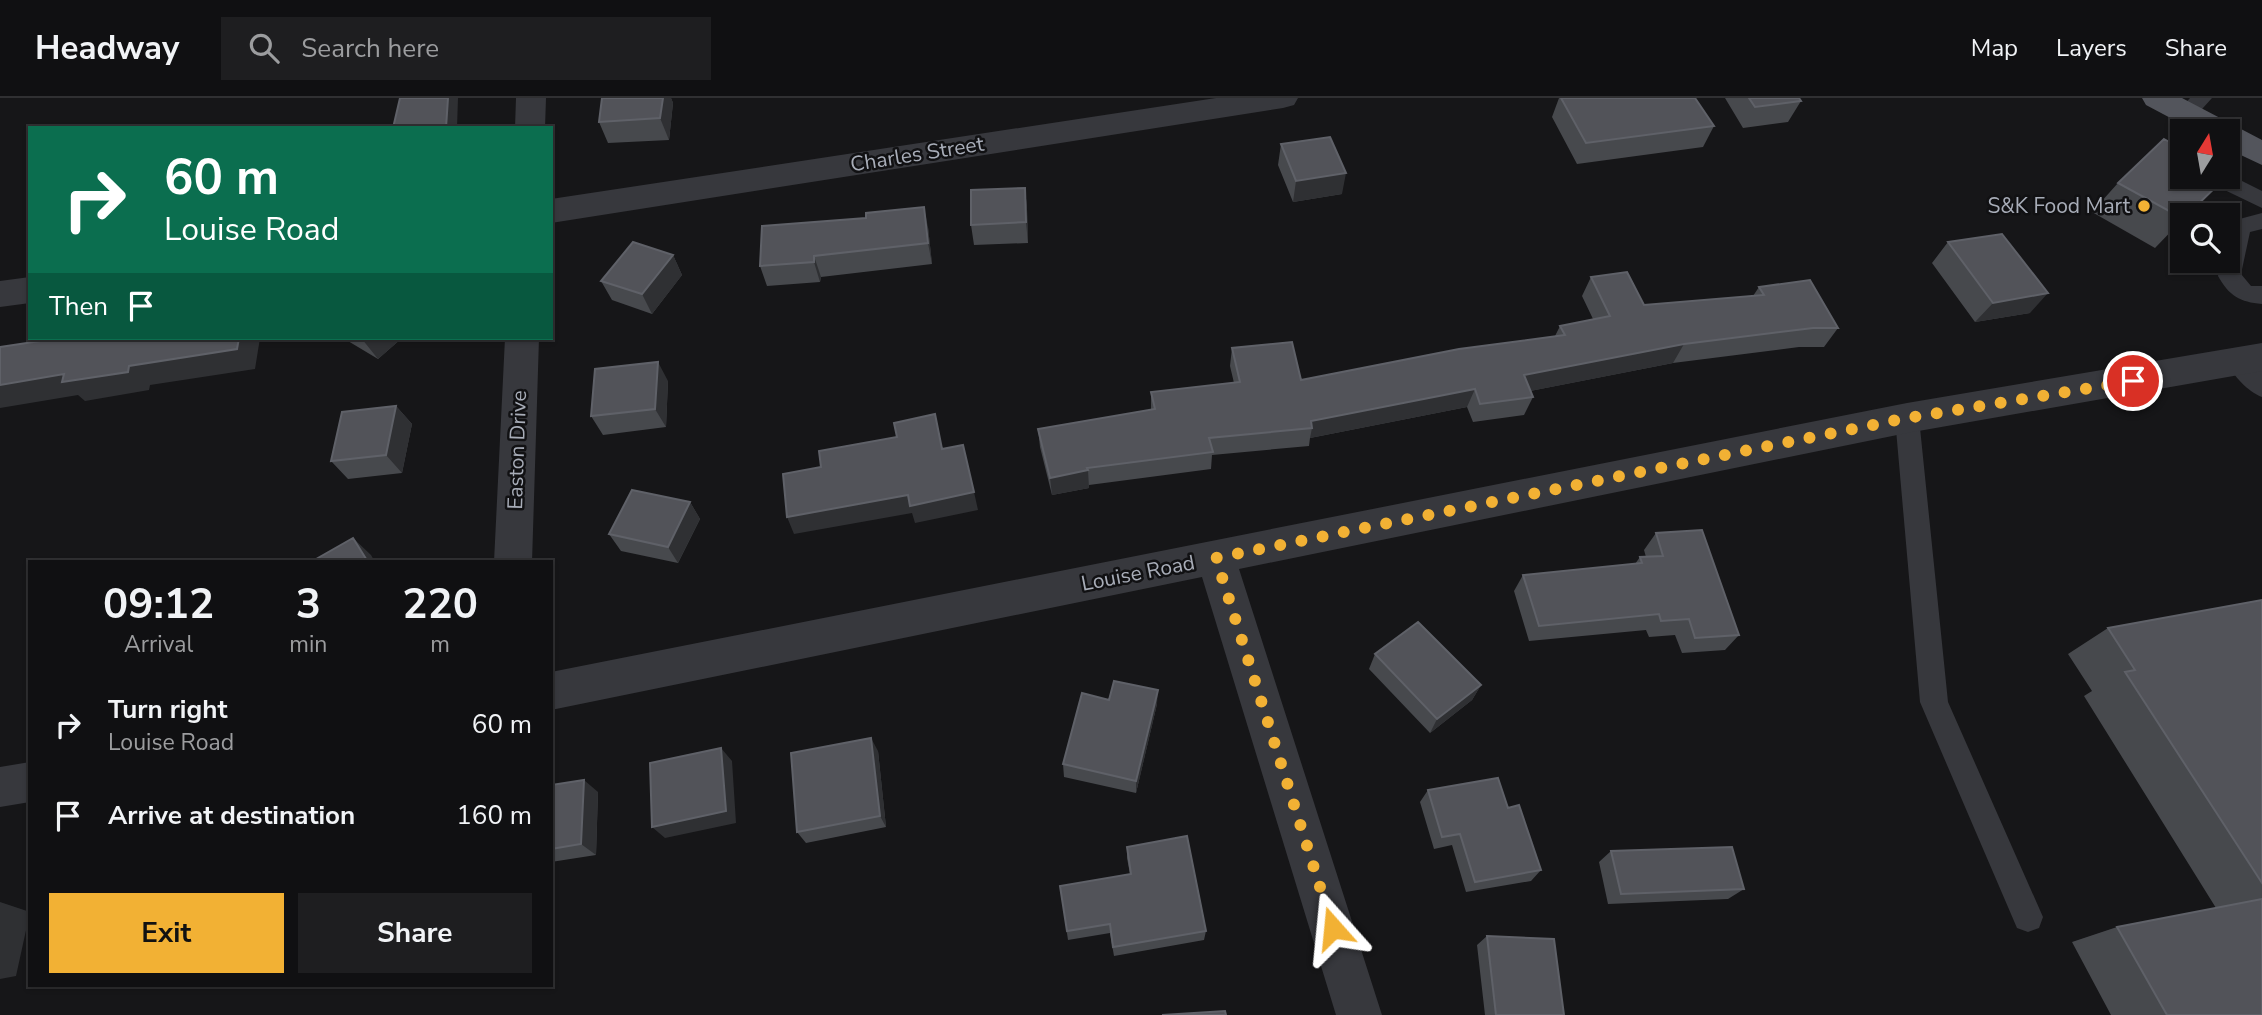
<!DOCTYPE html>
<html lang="en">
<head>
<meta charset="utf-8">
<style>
	body { margin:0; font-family:"Nunito Sans",sans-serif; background:#1e1e20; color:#f1f3f6; height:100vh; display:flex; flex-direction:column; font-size:26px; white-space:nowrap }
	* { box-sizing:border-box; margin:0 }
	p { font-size:23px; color:#9c9d9f }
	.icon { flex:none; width:38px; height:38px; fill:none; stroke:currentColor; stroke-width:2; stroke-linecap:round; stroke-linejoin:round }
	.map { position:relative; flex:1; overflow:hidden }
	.details { position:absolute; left:28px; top:462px; width:525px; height:427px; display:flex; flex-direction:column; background:#101012; border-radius:0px; box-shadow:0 2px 5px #0004,0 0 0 2px #303032 }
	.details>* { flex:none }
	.guide { position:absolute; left:28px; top:28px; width:525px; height:214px; border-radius:0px; box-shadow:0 2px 5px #0004,0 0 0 2px #303032; background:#0b6e4f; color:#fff; overflow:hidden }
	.needle { width:46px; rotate:11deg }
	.tools { position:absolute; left:2170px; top:21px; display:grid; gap:14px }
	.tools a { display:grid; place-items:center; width:70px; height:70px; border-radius:0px; background:#101012; box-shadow:0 2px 5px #0004,0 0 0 2px #303032; font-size:35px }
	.pin { position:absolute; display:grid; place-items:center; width:60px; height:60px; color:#fff; margin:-30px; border:4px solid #fff; border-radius:50%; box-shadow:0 2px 7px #0007 }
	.me { position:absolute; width:77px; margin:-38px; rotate:342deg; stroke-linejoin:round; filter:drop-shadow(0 0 5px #0008) }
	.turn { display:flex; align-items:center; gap:24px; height:147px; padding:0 21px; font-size:32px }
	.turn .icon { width:91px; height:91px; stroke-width:2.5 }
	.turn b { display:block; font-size:49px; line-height:60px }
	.then { display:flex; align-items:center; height:66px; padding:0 21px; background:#0003; gap:14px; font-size:26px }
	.eta { display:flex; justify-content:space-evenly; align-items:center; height:119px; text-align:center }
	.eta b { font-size:42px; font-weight:700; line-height:49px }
	.button { display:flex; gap:14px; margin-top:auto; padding:14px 21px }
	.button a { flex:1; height:80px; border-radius:0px; background:#f2b134; color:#111; font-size:28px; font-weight:700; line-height:80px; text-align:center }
	.button a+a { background:#1e1e20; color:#f1f3f6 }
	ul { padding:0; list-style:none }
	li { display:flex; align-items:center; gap:21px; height:91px; padding:0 21px }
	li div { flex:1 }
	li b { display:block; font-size:26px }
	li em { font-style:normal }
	header { display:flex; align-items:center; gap:42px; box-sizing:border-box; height:98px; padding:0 35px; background:#101012; border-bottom:2px solid #303032 }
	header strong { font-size:33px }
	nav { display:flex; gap:38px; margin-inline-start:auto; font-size:24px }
	.search { width:490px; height:63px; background:#1e1e20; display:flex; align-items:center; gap:18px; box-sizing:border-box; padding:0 24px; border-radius:0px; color:#9c9d9f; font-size:26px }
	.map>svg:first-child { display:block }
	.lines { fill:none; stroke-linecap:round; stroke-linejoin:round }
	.service { fill:#37383d; fill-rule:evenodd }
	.minor { fill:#37383d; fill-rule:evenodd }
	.primary { fill:#53555c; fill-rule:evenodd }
	.wall { fill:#47494d }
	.shaded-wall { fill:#2f3033 }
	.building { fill:#525359; stroke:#5f6168; stroke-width:2 }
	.route { stroke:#f2b134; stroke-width:12; stroke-dasharray:0 21.6 }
	.poi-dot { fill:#f2b134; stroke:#111113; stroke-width:2.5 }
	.labels { text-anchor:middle; stroke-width:5; stroke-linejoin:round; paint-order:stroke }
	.street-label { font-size:21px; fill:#a8adb8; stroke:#111113 }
	.poi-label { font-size:21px; fill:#a8adb8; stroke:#111113; text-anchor:end }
</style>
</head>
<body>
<header>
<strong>Headway</strong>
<div class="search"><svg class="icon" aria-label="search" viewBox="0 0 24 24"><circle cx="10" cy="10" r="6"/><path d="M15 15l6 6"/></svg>Search here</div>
<nav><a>Map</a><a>Layers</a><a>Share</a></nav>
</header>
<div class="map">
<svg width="2262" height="917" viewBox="0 0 2262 917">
	<rect width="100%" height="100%" fill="#161618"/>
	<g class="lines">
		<path class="service" d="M 2190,0 L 2212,0 L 2193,21 L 2179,21 L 2176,16 Z
			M 2228,76 L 2262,93 L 2262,110 L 2208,84 L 2205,79 L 2228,79 Z
			M 2262,115 L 2262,131 L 2250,134 L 2241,176 L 2251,188 L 2262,188 L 2262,206 C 2240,204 2229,198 2218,178 L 2221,163 L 2228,163 L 2228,134 L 2232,123 Z
			M 2238,255 L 2246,257 L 2262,273 L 2262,299 C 2248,294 2233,277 2226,264 L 2230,257 Z
			M 1907,310 L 1916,313 L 1919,320 L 1948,604 L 2043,819 L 2039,830 L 2028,834 L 2017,830 L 1920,604 L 1895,320 L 1898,313 Z"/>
		<path class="minor" d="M 516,0 L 546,0 L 545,30 L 515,30 Z
			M 1216,0 L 1298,0 L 1294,7 L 1283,10 L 551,125 L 551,101 Z
			M 30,179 L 30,205 L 0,209 L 0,183 Z
			M 505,240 L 539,240 L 532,464 L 494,464 Z
			M 2262,245 L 2262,273 L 1907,335 L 1239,471 L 1382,917 L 1336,917 L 1202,479 L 551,612 L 551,574 L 1907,305 Z
			M 30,664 L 30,704 L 0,709 L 0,669 Z"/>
		<path class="primary" d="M 2142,0 L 2182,0 L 2262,42 L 2262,67 L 2228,51 L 2228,33 L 2195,33 L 2146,7 Z"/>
	</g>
	<path class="wall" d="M 602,0 L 671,0 L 673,5 L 669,42 L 608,45 L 599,24 Z
		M 1559,0 L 1695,0 L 1714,28 L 1703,49 L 1577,66 L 1552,19 Z
		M 1725,0 L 1799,0 L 1801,3 L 1788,24 L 1743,30 Z
		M 1281,46 L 1342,96 L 1293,104 L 1278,67 Z
		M 2118,85 L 2182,117 L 2182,122 L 2155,150 L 2092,114 Z
		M 1025,90 L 1027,111 L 1028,145 L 974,147 L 971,127 Z
		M 928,129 L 932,166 L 821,179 L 820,184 L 767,188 L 760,168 Z
		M 1948,144 L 2030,215 L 1975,224 L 1932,165 Z
		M 673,157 L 682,177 L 652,216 L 612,202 L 601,183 Z
		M 1591,179 L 1644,207 L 1753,198 L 1759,189 L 1838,230 L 1824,249 L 1799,249 L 1673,265 L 1530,293 L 1533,299 L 1524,317 L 1473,324 L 1467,309 L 1310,340 L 1309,348 L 1212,357 L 1211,371 L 1089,387 L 1089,390 L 1052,397 L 1040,349 L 1038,331 L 1151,312 L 1151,294 L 1234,285 L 1230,268 L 1232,250 L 1301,282 L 1555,238 L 1560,228 L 1593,221 L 1582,198 Z
		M 343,240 L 402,240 L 378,261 Z
		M 668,283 L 666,329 L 603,337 L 591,318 Z
		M 396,308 L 412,326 L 402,375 L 348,381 L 331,363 Z
		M 690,404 L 700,421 L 678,465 L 621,453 L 609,436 Z
		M 1656,435 L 1739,537 L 1725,552 L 1682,555 L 1675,537 L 1649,539 L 1646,532 L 1529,543 L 1514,493 L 1523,477 L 1635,466 L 1640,459 L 1646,459 L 1644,452 Z
		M 2262,502 L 2262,917 L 2111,917 L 2072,844 L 2117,829 L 2216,810 L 2084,598 L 2092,593 L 2068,556 L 2108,530 Z
		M 1375,556 L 1481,587 L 1472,602 L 1430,635 L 1369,571 Z
		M 1109,602 L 1157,606 L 1136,695 L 1064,679 L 1063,666 Z
		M 878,653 L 886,729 L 806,745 L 797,734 Z
		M 551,687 L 598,694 L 596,757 L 551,764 Z
		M 1428,692 L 1508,710 L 1541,772 L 1531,783 L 1466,794 L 1452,747 L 1434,751 L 1420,704 Z
		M 1127,749 L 1206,833 L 1204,842 L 1114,858 L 1110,835 L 1068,842 L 1060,788 L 1130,776 L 1127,760 Z
		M 1611,753 L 1744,791 L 1728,801 L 1608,806 L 1599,764 Z
		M 1487,838 L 1564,917 L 1485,917 L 1477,847 Z"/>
	<path class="shaded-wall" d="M 448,0 L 458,0 L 457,30 L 446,30 Z
		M 663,0 L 671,0 L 673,5 L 669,42 L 660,20 Z
		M 1346,75 L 1342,96 L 1293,104 L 1296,83 Z
		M 1025,90 L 1027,111 L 1028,145 L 1026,124 Z
		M 924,109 L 928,129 L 932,166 L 928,145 Z
		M 673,157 L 682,177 L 652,216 L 642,196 Z
		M 814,158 L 821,179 L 820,184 L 814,164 Z
		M 2048,195 L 2030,215 L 1975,224 L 1993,205 Z
		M 239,240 L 260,240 L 255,271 L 150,287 L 149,292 L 85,303 L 78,297 L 0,310 L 0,287 L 64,276 L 129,268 Z
		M 364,240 L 402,240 L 378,261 L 362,241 Z
		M 1684,246 L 1673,265 L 1515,296 L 1524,277 Z
		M 658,264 L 668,283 L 666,329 L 655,311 Z
		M 1475,291 L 1467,309 L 1310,340 L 1312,330 L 1311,323 Z
		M 396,308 L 412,326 L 402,375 L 386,357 Z
		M 1088,372 L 1089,390 L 1052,397 L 1050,380 Z
		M 974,394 L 978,412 L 915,425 L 912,415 L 794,436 L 787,419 L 908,397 Z
		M 690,404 L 700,421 L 678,465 L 668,449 Z
		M 353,440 L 371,457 L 375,464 L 368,464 Z
		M 1481,587 L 1472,602 L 1430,635 L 1437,621 Z
		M 1158,592 L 1157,606 L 1136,695 L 1136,683 Z
		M 871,640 L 878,653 L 886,729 L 880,718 Z
		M 721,650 L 732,663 L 736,725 L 665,740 L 652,729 Z
		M 584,682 L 598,694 L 596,757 L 581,746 Z
		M 0,804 L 30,814 L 16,878 L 0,881 Z"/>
	<path class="building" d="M 400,0 L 448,0 L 446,30 L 393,30 Z
		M 602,0 L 663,0 L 660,20 L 599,24 Z
		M 1561,0 L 1695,0 L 1714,28 L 1586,45 Z
		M 1749,0 L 1799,0 L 1801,3 L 1755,9 Z
		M 1330,39 L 1346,75 L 1296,83 L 1281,46 Z
		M 2164,41 L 2182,51 L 2182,79 L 2226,79 L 2187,117 L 2182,117 L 2182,120 L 2118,85 Z
		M 1025,90 L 1026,124 L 971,127 L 971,92 Z
		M 924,109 L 928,145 L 814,158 L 814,164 L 760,168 L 762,128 L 866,120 L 866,115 Z
		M 2002,136 L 2048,195 L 1993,205 L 1948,144 Z
		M 633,144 L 673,157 L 642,196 L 601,183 Z
		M 1627,174 L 1644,207 L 1764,197 L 1759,189 L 1810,182 L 1838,230 L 1813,230 L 1684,246 L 1524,277 L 1533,299 L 1480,306 L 1475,291 L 1311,323 L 1312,330 L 1209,340 L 1213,354 L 1087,370 L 1088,372 L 1050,380 L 1038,331 L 1155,311 L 1151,294 L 1240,284 L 1232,250 L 1292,244 L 1301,282 L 1459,251 L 1565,237 L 1560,228 L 1610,218 L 1591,179 Z
		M 60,240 L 239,240 L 237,251 L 129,268 L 128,274 L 62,284 L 64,276 L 0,287 L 0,249 Z
		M 658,264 L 655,311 L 591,318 L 595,271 Z
		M 396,308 L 386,357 L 331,363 L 342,314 Z
		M 935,316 L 942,351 L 963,347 L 974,394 L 910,408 L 908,397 L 787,419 L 783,376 L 821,369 L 819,353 L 897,339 L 894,325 Z
		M 632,392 L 690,404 L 668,449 L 609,436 Z
		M 1702,432 L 1739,537 L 1695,540 L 1689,521 L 1661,523 L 1659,516 L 1539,528 L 1523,477 L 1642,465 L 1640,459 L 1663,458 L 1656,435 Z
		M 353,440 L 368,464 L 311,464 Z
		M 2262,502 L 2262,785 L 2125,574 L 2135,572 L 2108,530 Z
		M 1418,524 L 1481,587 L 1437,621 L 1375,556 Z
		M 1114,583 L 1158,592 L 1136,683 L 1063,666 L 1082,595 L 1109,602 Z
		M 871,640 L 880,718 L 797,734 L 791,655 Z
		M 721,650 L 726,713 L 652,729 L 650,665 Z
		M 1498,680 L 1508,710 L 1519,707 L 1541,772 L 1475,784 L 1460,736 L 1442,739 L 1428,692 Z
		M 584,682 L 581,746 L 551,751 L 551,687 Z
		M 1187,738 L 1206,833 L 1113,849 L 1110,826 L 1067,833 L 1060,788 L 1131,776 L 1127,749 Z
		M 1732,749 L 1744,791 L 1621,796 L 1611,753 Z
		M 2262,801 L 2262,917 L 2167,917 L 2117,829 Z
		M 1487,838 L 1554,841 L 1564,917 L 1496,917 Z
		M 1225,913 L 1226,917 L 1162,917 Z"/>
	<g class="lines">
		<path class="route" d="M 1333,830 L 1216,460 L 1907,320 L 2133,283"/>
	</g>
	<circle class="poi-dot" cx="2144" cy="108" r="7"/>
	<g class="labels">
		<g class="street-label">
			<text transform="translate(917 56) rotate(-9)" y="7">Charles Street</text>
			<text transform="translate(517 352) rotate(-88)" y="7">Easton Drive</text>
			<text transform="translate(1138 475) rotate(-11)" y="7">Louise Road</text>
		</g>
		<g class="poi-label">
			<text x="2130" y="115">S&amp;K Food Mart</text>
		</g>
	</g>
</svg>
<div class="tools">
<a><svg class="needle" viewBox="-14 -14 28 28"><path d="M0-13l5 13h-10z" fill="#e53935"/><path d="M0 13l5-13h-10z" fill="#9c9d9f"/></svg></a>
<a><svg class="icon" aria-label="search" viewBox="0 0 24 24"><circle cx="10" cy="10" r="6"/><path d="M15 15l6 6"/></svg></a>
</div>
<div class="pin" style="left:2133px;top:283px;background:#d93025"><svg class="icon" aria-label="arrive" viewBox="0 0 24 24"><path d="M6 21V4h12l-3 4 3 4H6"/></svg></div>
<svg class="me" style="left:1333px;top:830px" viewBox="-20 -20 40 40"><path d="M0-17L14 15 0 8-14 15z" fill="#f2b134" stroke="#fff" stroke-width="4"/></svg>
<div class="guide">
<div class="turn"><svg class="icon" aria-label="right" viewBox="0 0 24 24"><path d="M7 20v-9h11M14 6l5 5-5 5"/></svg><div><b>60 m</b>Louise Road</div></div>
<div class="then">Then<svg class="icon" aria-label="arrive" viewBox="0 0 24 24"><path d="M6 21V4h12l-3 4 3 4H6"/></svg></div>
</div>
<section class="details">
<div class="eta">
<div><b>09:12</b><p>Arrival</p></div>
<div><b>3</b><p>min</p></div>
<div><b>220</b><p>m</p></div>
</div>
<ul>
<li><svg class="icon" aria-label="right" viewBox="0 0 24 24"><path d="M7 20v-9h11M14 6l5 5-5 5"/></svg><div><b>Turn right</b><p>Louise Road</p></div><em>60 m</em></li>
<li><svg class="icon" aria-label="arrive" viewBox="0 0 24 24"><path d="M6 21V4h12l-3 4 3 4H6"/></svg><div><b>Arrive at destination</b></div><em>160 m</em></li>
</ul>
<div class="button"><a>Exit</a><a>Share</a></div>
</section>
</div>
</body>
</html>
